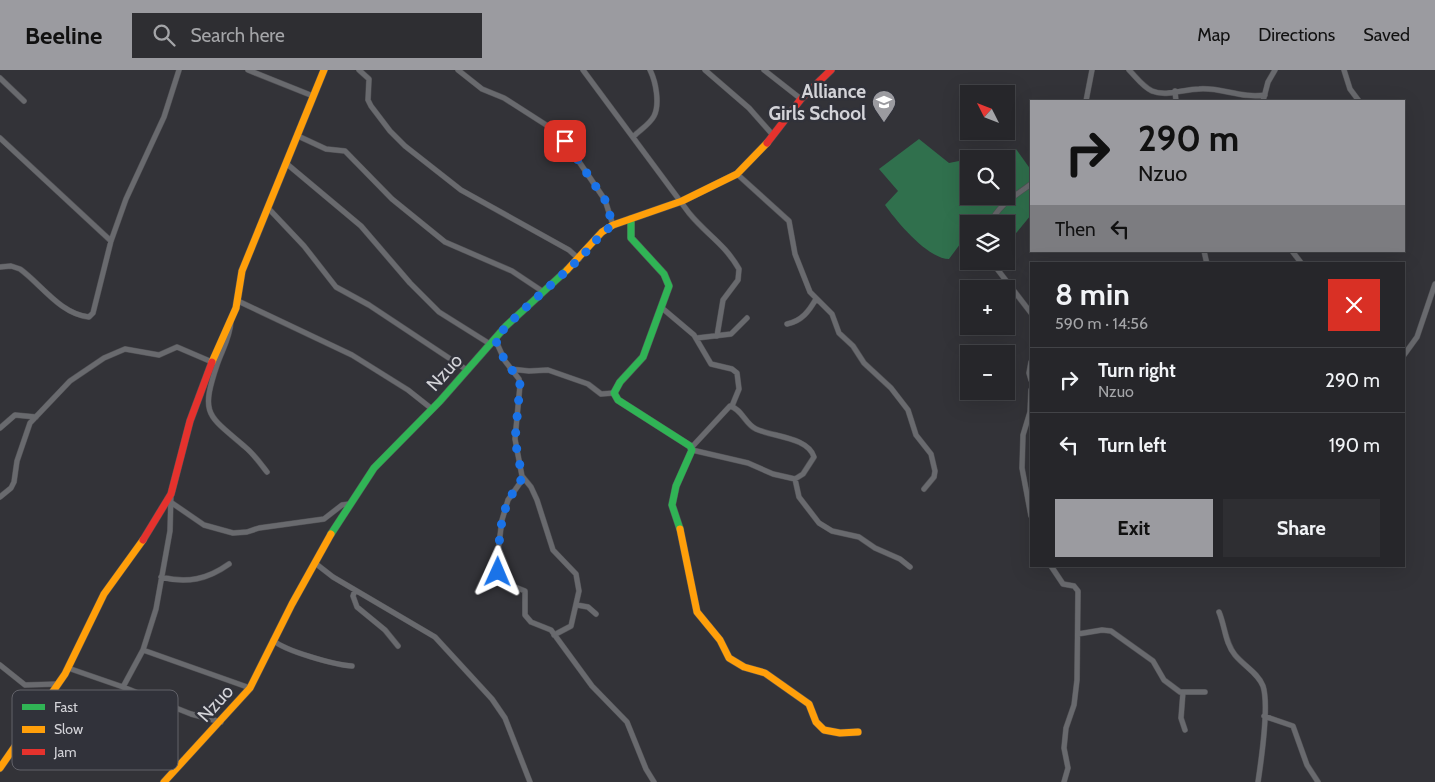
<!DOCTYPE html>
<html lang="en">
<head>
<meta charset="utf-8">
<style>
	body { margin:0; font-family:Cabin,sans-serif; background:#2e2e32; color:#f1f3f6; height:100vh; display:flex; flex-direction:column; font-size:19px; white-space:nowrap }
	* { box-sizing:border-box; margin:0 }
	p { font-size:16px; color:#a4a5a8 }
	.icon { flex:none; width:28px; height:28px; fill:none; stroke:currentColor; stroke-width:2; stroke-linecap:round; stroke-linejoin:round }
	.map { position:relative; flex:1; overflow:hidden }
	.side { position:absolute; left:1030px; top:192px; width:375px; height:305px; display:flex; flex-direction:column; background:#26262a; border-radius:0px; box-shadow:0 5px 20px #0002,0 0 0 1px #424347 }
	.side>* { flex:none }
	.top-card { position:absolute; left:1030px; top:30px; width:375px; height:152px; border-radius:0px; box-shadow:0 5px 20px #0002,0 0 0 1px #424347; background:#9b9ba0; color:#111; overflow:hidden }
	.needle { width:32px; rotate:312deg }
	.fabs { position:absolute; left:960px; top:15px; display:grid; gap:10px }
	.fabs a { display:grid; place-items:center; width:55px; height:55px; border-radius:0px; background:#26262a; box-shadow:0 5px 20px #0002,0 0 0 1px #424347; font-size:25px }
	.pin { position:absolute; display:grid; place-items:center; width:42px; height:42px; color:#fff; margin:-21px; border-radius:10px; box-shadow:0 2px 8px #0006 }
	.me { position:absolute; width:55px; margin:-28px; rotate:1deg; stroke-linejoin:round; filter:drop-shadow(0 0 4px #0008) }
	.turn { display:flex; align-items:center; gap:18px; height:105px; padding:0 25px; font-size:22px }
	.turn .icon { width:65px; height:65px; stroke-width:2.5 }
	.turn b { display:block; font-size:35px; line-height:42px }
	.then { display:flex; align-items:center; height:48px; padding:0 25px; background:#0003; gap:10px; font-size:19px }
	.round { display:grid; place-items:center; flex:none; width:52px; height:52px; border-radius:0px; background:#2e2e32 }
	.headline { display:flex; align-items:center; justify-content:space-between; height:85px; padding:0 25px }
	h1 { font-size:30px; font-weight:700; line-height:38px }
	.button { display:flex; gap:10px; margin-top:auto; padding:10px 25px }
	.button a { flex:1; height:58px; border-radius:0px; background:#9b9ba0; color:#111; font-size:20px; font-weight:700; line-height:58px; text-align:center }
	.button a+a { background:#2e2e32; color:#f1f3f6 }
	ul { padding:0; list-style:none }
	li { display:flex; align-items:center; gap:15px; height:65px; padding:0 25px; border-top:1px solid #424347 }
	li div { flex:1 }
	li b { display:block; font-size:19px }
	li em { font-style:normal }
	header { display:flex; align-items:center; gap:30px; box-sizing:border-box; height:70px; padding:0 25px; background:#9b9ba0; color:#111 }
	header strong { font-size:24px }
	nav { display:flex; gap:28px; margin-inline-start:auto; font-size:18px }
	.search { width:350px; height:45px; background:#2e2e32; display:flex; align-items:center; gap:12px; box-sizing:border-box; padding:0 18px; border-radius:0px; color:#a4a5a8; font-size:19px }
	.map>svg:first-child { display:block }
	.forest { fill:#30704d }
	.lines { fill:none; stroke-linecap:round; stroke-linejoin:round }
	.street-casing { stroke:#505054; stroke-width:6 }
	.fast-casing { stroke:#505054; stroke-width:8 }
	.slow-casing { stroke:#505054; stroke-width:8 }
	.jam-casing { stroke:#505054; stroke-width:8 }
	.street { stroke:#696a6e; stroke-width:5 }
	.fast { stroke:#30b455; stroke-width:7 }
	.slow { stroke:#ff9f0a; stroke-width:7 }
	.jam { stroke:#e5322d; stroke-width:7 }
	.route { stroke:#1a73e8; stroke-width:9; stroke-dasharray:0 16.2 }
	.labels { text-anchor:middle; stroke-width:5; stroke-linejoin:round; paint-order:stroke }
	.poi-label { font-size:19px; font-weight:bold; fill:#d3d3d8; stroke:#31323a; text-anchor:end }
	.street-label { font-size:19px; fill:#d3d3d8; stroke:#31323a }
	.key { fill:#31323a; stroke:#626269; stroke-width:1 }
	.key-label { font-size:14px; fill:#d3d3d8 }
</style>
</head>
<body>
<header>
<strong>Beeline</strong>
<div class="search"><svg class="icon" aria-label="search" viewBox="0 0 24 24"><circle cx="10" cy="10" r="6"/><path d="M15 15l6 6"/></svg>Search here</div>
<nav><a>Map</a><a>Directions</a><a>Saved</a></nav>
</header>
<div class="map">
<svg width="1435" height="712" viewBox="0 0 1435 712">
	<rect width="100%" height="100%" fill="#333338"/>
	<path class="forest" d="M 919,69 L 949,93 L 969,89 L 969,126 L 1006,126 L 1006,89 L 970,89 L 1016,79 L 1031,100 L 1031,145 L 1012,168 L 1006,172 L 1006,154 L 969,154 L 969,162 L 949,189 C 928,189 897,152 885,135 L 898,121 L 879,99 Z"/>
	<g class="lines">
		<g class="street-casing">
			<path id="street" d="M 248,0 L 313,26
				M 359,0 L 369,9 L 368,30 L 371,36 L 390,61 L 405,76 L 461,120 L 569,180 L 579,189
				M 458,0 L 482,19 L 504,28 L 554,60 L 565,71 L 605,130 L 613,155
				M 583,0 L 689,143 C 707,165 724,173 739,199 L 738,210 L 723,230 L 717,266
				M 705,0 L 749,38 L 772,64
				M 764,0 L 801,29
				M 1129,0 C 1136,7 1143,17 1152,21 C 1166,27 1184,19 1199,19 C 1221,17 1242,29 1265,25
				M 1344,0 L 1350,19 L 1359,31
				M 0,8 L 24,31
				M 1175,21 L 1176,31
				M 1086,31 L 1092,0
				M 1263,31 L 1268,12 L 1275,0
				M 298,66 L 326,79 L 345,81 L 392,129 L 445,172 L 512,201 L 542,221
				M 634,66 C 640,60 650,54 654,46 C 660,34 656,12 650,0
				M 0,68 L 111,171
				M 287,94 L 361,156 L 410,213 L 439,242 L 490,274
				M 737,104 L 789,151 L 795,184 L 810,222 L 832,244 L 839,263 L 853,276 L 864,293 L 891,318 L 908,340 L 916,365 L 931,384 L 935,401 L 934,407 L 924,419
				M 269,139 L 304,176 L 336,217 L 369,235 L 467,300
				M 990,154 C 998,135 1015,126 1031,114
				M 1204,181 L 1207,194
				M 1292,181 L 1302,194
				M 991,191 L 1031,243
				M 0,197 L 11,196 L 20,199 C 41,214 60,244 89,247 L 93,243 L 111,171 L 126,129 L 164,47 L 179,0
				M 238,231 L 352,285 L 408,320 L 432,339
				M 662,238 L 694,265 L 711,294 L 732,299 L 737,303 L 739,319 L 732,336
				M 231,251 C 230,268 222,280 217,295 C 200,345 208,345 244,376 C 253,383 260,393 267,402
				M 787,254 C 802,251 809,241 816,229
				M 697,268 L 731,264 L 747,248
				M 495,269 L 505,291 L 519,309 L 520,315 L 515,369 L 522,406 L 520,413 L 508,430 L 502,450 L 496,497 L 510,515 L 525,521 L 525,545 L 531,552 L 551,560 L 592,616 L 627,652 L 646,699 L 654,712
				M 1404,285 L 1417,267 L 1435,214
				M 1031,292 L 1029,303 L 1031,310
				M 510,299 L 529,301 L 548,300 L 588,314 L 601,324 L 614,323
				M 1031,320 L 1030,342 L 1023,365 L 1022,398 L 1031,446
				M 0,358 L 15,345 L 36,347
				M 691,378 L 730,336 C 742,339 745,354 756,359 C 773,367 808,367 814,387 L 803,404 L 795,409 L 773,404 L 748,393 L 692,380
				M 522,406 L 531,417 L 537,430 L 553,480 L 576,504 L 579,521 L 571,556 L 554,565
				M 795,409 L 799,427 L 819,453 L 832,461 L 859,467 L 875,478 L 900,489 L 910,497
				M 0,427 L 11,418 L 14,412 L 17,391 L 30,353 L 70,311 L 104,288 L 125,279 L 159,285 L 177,277 L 212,292
				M 172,433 L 204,455 L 233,463 L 247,462 L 259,458 L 324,449 L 342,435 L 349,434
				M 315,493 L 333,507 L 435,567 L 492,629 L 505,648 L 530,712
				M 1051,496 L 1063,514 L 1074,516 L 1078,521 L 1077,610 L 1074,635 L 1066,658 L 1064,678 L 1068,698 L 1064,712
				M 161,507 C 187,514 208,509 229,494
				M 355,520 L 353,526 L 357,537 L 385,560 L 398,576
				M 577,535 L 588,537 L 596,544
				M 1219,542 C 1225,556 1225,573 1235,585 C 1244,596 1258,603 1263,616 C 1269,634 1261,692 1258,712
				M 1078,564 L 1102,560 L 1111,561 L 1153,591 L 1164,610 L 1180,622 L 1205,622
				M 273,570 C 284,581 336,595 352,596
				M 143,580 L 250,618
				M 0,595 L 25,615 L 58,614
				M 68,598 L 123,617 L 191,644 L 221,652
				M 123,617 L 143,580 L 156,539 L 170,461 L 171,424
				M 1183,622 L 1181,648 L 1185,660
				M 1264,646 L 1293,656 L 1307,695 L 1318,712"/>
		</g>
		<g class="fast-casing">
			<path id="fast" d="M 631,149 L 631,168 L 664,204 L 669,216 L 643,287 L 620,312 L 614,323 L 618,330 L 690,376 L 692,380 L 676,416 L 672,435 L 680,459
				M 331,464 L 374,398 L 440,331 L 506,256 L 567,200"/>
		</g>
		<g class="slow-casing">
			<path id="slow" d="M 567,200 L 602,162 L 613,155 L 682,131 L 737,104 L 767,73
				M 212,292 L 236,238 L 242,201 L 324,0
				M 680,459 L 697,542 L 720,570 L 729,588 L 744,597 L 765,603 L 809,634 L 816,652 L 824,660 L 840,663 L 858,662
				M 0,698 L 65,604 L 104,524 L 143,470
				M 164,712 L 250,618 L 292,534 L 331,464"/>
		</g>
		<g class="jam-casing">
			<path id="jam" d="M 767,73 L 801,29 L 831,0
				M 143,470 L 171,424 L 190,351 L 212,292"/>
		</g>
		<use href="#street" class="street"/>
		<use href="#fast" class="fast"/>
		<use href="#slow" class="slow"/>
		<use href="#jam" class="jam"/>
	</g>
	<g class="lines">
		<path class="route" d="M 498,502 L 496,497 L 502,450 L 508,430 L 520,413 L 522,406 L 515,370 L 520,315 L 519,309 L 505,291 L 495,269 C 520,240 550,217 577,191 C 590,179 598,165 613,155 L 605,130 L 565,71"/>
	</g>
	<defs>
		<g id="school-pin" transform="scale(1.25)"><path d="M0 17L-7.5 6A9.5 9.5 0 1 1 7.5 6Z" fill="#9b9ba0" stroke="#31323a"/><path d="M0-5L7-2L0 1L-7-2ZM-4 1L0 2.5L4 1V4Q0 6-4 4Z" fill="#fff"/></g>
	</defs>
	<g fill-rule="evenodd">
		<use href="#school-pin" x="884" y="32"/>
	</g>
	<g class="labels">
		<g class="poi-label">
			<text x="866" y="28">Alliance<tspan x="866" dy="22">Girls School</tspan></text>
		</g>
		<g class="street-label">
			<text transform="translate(444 302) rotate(-48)" y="7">Nzuo</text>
			<text transform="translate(215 633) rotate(-48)" y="7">Nzuo</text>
		</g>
	</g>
	<rect x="12" y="620" width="166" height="80" rx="8" class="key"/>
	<rect x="22" y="634" width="23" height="6" fill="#30b455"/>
	<rect x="22" y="656" width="23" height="7" fill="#ff9f0a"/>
	<rect x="22" y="679" width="23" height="6" fill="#e5322d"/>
	<g class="key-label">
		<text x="54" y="642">Fast</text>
		<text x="54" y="664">Slow</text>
		<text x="54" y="687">Jam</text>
	</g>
</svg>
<div class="fabs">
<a><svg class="needle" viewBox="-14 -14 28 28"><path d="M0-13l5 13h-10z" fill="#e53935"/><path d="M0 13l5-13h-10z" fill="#a4a5a8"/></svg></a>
<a><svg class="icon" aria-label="search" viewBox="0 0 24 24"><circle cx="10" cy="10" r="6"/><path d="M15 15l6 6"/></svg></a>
<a><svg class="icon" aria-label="layers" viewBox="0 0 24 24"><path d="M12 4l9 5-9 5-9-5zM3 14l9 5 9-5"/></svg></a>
<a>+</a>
<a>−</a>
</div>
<div class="pin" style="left:565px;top:71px;background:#d93025"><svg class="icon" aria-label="arrive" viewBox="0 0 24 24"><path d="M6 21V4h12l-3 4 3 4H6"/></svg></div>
<svg class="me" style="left:498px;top:502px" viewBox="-20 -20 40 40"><path d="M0-17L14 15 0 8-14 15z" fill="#1a73e8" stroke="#fff" stroke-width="4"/></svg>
<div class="top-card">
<div class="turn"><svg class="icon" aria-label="right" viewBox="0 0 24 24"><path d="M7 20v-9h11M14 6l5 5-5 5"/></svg><div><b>290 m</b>Nzuo</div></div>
<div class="then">Then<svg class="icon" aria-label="left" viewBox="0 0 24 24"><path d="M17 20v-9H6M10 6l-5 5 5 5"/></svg></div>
</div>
<section class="side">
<div class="headline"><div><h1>8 min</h1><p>590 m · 14:56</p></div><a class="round" style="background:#d93025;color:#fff"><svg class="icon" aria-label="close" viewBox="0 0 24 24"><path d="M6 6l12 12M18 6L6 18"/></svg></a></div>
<ul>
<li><svg class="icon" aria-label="right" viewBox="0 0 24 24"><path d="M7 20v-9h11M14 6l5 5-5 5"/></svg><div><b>Turn right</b><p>Nzuo</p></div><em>290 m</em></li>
<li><svg class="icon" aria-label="left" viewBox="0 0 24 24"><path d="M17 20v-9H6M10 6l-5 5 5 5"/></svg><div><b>Turn left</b></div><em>190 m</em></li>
</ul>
<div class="button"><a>Exit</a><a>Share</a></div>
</section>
</div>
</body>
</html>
